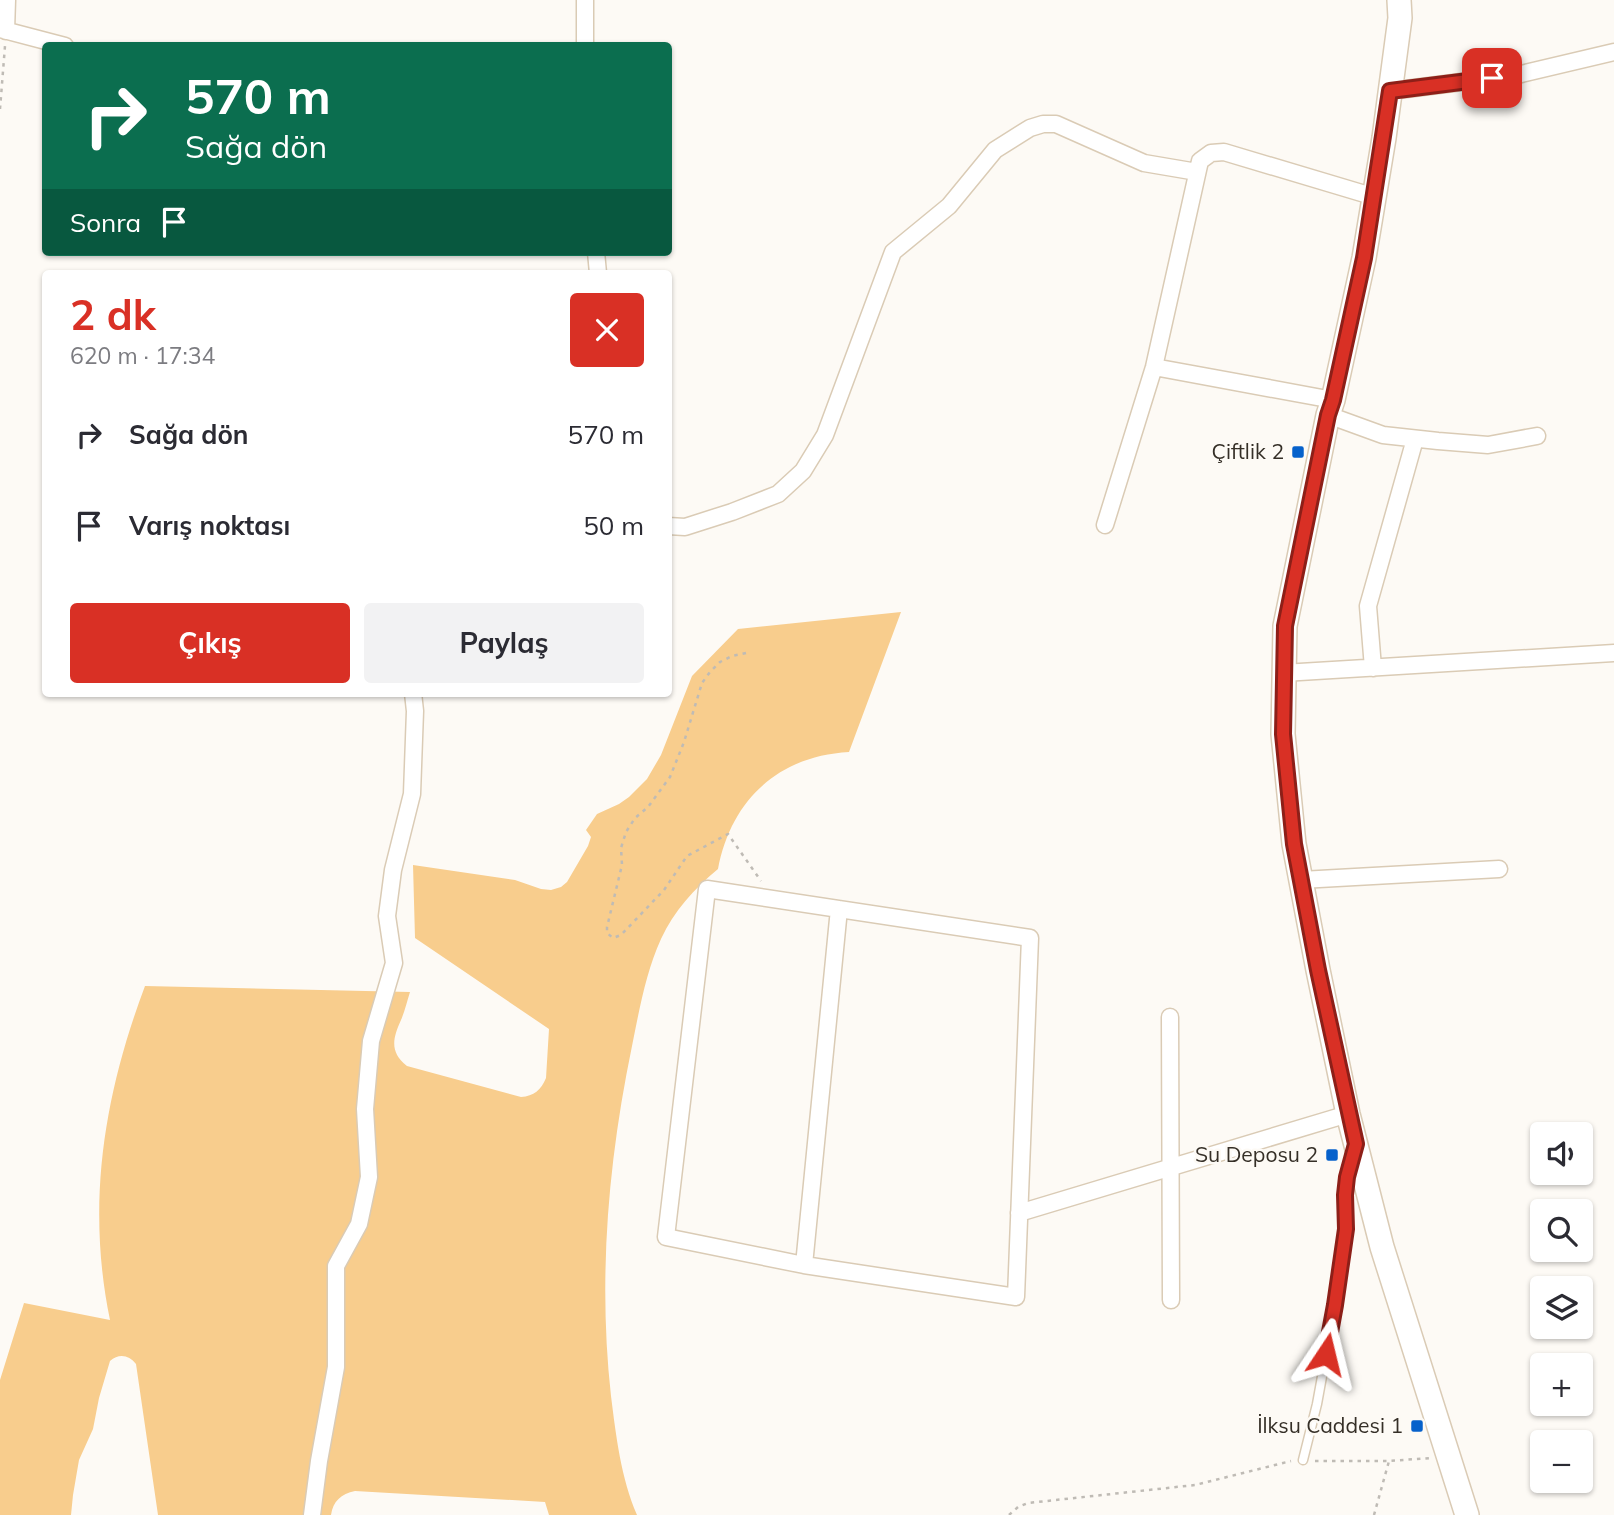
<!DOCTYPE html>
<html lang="tr">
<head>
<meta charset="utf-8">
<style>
	body { margin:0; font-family:Mulish,sans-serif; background:#f2f2f3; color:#2b2b33; height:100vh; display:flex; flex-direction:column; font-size:26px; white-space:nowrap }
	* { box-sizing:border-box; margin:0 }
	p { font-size:23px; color:#7c7c81 }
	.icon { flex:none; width:38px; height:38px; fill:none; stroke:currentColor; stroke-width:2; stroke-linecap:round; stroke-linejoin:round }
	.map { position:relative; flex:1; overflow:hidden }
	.side { position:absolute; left:42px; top:270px; width:630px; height:427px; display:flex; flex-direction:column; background:#fff; border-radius:7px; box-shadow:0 2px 5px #0004 }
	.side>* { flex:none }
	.hud { position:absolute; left:42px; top:42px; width:630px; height:214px; border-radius:7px; box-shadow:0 2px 5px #0004; background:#0b6e4f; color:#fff; overflow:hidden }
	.fabs { position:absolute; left:1530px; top:1122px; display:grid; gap:14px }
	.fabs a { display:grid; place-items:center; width:63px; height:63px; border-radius:7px; background:#fff; box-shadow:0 2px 5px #0004; font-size:35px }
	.pin { position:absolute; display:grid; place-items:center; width:60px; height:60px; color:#fff; margin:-30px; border-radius:14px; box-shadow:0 4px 10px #0006 }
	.me { position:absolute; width:77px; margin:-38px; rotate:10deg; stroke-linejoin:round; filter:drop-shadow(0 0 5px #0008) }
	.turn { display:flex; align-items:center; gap:24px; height:147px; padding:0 28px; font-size:32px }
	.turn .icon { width:91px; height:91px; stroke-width:2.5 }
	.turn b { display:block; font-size:49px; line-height:60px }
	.then { display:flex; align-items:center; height:66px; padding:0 28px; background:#0003; gap:14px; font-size:26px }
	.round { display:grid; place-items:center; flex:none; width:74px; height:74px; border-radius:7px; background:#f2f2f3 }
	.head { display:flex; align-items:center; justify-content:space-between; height:119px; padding:0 28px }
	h1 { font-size:42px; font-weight:700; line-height:52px; color:#d93025 }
	.cta { display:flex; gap:14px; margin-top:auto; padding:14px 28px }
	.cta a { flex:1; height:80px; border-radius:7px; background:#d93025; color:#fff; font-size:28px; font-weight:700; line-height:80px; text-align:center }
	.cta a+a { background:#f2f2f3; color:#2b2b33 }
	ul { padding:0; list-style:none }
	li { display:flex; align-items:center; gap:21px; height:91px; padding:0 28px }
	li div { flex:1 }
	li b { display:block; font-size:26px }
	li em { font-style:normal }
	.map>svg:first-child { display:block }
	.green { fill:#f8cd8d }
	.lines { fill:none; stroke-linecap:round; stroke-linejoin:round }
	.lane-casing { stroke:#dacbb5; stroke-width:11 }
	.street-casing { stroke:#dacbb5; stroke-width:19 }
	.secondary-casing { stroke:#dacbb5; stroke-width:26 }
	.path { stroke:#bfbbb5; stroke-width:2.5; stroke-dasharray:3.5 5; stroke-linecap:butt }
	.lane { stroke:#fff; stroke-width:8 }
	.street { stroke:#fff; stroke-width:16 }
	.secondary { stroke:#fff; stroke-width:23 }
	.route-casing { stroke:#8d1f18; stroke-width:18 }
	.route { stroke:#d93025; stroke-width:12 }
	.poi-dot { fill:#0661cb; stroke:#fdfaf5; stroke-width:2.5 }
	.labels { text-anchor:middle; stroke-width:5; stroke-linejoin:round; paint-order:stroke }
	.poi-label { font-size:21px; fill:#352f27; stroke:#fdfaf5; text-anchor:end }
</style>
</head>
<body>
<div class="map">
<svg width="1614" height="1515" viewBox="0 0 1614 1515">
	<rect width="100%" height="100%" fill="#fdfaf5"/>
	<path class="green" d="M 901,612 L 849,752 C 778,756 731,800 718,869 C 694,889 674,911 661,939 C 646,972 639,1011 632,1046 C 608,1162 598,1279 611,1396 C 616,1436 621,1478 637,1515 L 549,1515 L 545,1502 L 355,1491 C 341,1494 333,1501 331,1515 L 158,1515 L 136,1364 C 129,1355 119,1353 110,1361 L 99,1398 L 93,1429 L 79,1460 L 73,1495 L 71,1515 L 0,1515 L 0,1380 L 24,1303 L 110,1320 C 86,1204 104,1095 145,986 L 410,992 C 407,1001 405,1011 401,1020 C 393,1038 389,1052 407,1066 L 521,1097 C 534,1096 541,1090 546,1078 L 549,1029 L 415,938 L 413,865 L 515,880 L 541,889 L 551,890 L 561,887 L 567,882 L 588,846 L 591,837 L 586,830 L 597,814 L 619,804 L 629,797 L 647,779 L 661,755 L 692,676 L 738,629 Z"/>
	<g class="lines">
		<g class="lane-casing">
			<path id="lane" d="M 1303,1460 L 1317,1404 L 1335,1305 L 1346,1229 L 1345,1195 L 1347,1177 L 1353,1157"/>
		</g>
		<g class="street-casing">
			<path id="street" d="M 585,0 L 585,46
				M 0,29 L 65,46
				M 6,31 L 7,0
				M 1390,91 L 1517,75 L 1614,52
				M 596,252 L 598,273
				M 1154,367 L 1333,400
				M 1328,415 L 1383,435 L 1438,441 L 1488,445 L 1537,436
				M 1105,525 L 1154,367 L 1200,161 L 1211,153 L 1224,152 L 1375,197
				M 668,526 L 685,527 L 732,512 L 778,494 L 803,471 L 825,435 L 893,252 L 949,206 L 995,150 L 1030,128 L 1043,124 L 1056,124 L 1144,163 L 1197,172
				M 1373,668 L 1368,606 L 1415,439
				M 1283,673 L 1614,653
				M 1301,880 L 1499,869
				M 707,889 L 1030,938 L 1016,1297 L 804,1265 L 666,1237 Z
				M 1170,1017 L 1171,1300
				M 1019,1213 L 1348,1114
				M 804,1265 L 839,909
				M 312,1515 L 319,1461 L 336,1367 L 336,1266 L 359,1224 L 369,1177 L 365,1109 L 371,1041 L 394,963 L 387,916 L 393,870 L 412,794 L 415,711 L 413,693"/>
		</g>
		<g class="secondary-casing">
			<path id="secondary" d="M 1399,0 L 1400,18 L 1384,138 L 1364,258 L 1333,400 L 1328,415 L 1285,626 L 1283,734 L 1294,844 L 1318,970 L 1348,1114 L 1382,1247 L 1467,1515"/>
		</g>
		<path class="path" d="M 0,109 L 5,46
			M 746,653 L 732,656 L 720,662 L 710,672 L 702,683 L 684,742 L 670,777 L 648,807 L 635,818 L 626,832 L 621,848 L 622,865 L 607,927 L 607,933 L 613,938 L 621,935 L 664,890 L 687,856 L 728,834 L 761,881
			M 1315,1461 L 1389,1461 L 1431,1458
			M 1009,1515 L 1018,1507 L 1028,1503 L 1195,1485 L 1291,1461
			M 1374,1515 L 1389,1461"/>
		<use href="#lane" class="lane"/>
		<use href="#street" class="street"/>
		<use href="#secondary" class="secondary"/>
	</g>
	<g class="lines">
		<g class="route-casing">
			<path id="route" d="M 1326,1354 L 1335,1305 L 1346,1229 L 1345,1195 L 1347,1177 L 1356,1144 L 1318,970 L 1294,844 L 1283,734 L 1285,626 L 1328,415 L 1333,400 L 1364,258 L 1390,91 L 1492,78"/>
		</g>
		<use href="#route" class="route"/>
	</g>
	<g class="poi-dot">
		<rect x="1291" y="445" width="14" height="14" rx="3.5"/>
		<rect x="1325" y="1148" width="14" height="14" rx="3.5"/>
		<rect x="1410" y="1419" width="14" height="14" rx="3.5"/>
	</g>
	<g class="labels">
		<g class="poi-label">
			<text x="1284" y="459">Çiftlik 2</text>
			<text x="1318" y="1162">Su Deposu 2</text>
			<text x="1403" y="1433">İlksu Caddesi 1</text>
		</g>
	</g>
</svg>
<div class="fabs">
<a><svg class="icon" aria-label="sound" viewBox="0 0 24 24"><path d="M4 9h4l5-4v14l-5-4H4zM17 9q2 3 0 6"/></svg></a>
<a><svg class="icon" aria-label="search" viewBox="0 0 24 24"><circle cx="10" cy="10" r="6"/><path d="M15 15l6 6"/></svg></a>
<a><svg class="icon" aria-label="layers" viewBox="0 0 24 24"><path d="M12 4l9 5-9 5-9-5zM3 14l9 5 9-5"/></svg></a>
<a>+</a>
<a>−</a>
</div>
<div class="pin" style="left:1492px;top:78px;background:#d93025"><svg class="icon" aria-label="arrive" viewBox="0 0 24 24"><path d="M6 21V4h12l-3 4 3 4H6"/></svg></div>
<svg class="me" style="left:1326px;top:1354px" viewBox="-20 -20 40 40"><path d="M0-17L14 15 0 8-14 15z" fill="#d93025" stroke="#fff" stroke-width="4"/></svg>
<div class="hud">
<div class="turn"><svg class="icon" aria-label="right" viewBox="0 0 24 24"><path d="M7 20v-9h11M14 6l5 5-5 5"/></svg><div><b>570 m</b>Sağa dön</div></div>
<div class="then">Sonra<svg class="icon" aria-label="arrive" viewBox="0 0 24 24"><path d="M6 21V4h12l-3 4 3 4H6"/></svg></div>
</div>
<section class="side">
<div class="head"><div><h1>2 dk</h1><p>620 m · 17:34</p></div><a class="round" style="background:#d93025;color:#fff"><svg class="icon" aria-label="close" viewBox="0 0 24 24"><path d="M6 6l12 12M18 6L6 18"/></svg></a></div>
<ul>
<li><svg class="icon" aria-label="right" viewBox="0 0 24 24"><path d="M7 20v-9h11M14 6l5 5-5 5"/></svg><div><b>Sağa dön</b></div><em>570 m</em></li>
<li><svg class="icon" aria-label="arrive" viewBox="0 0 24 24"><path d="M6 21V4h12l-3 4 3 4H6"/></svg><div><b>Varış noktası</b></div><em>50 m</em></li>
</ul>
<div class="cta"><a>Çıkış</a><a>Paylaş</a></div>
</section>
</div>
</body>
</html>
